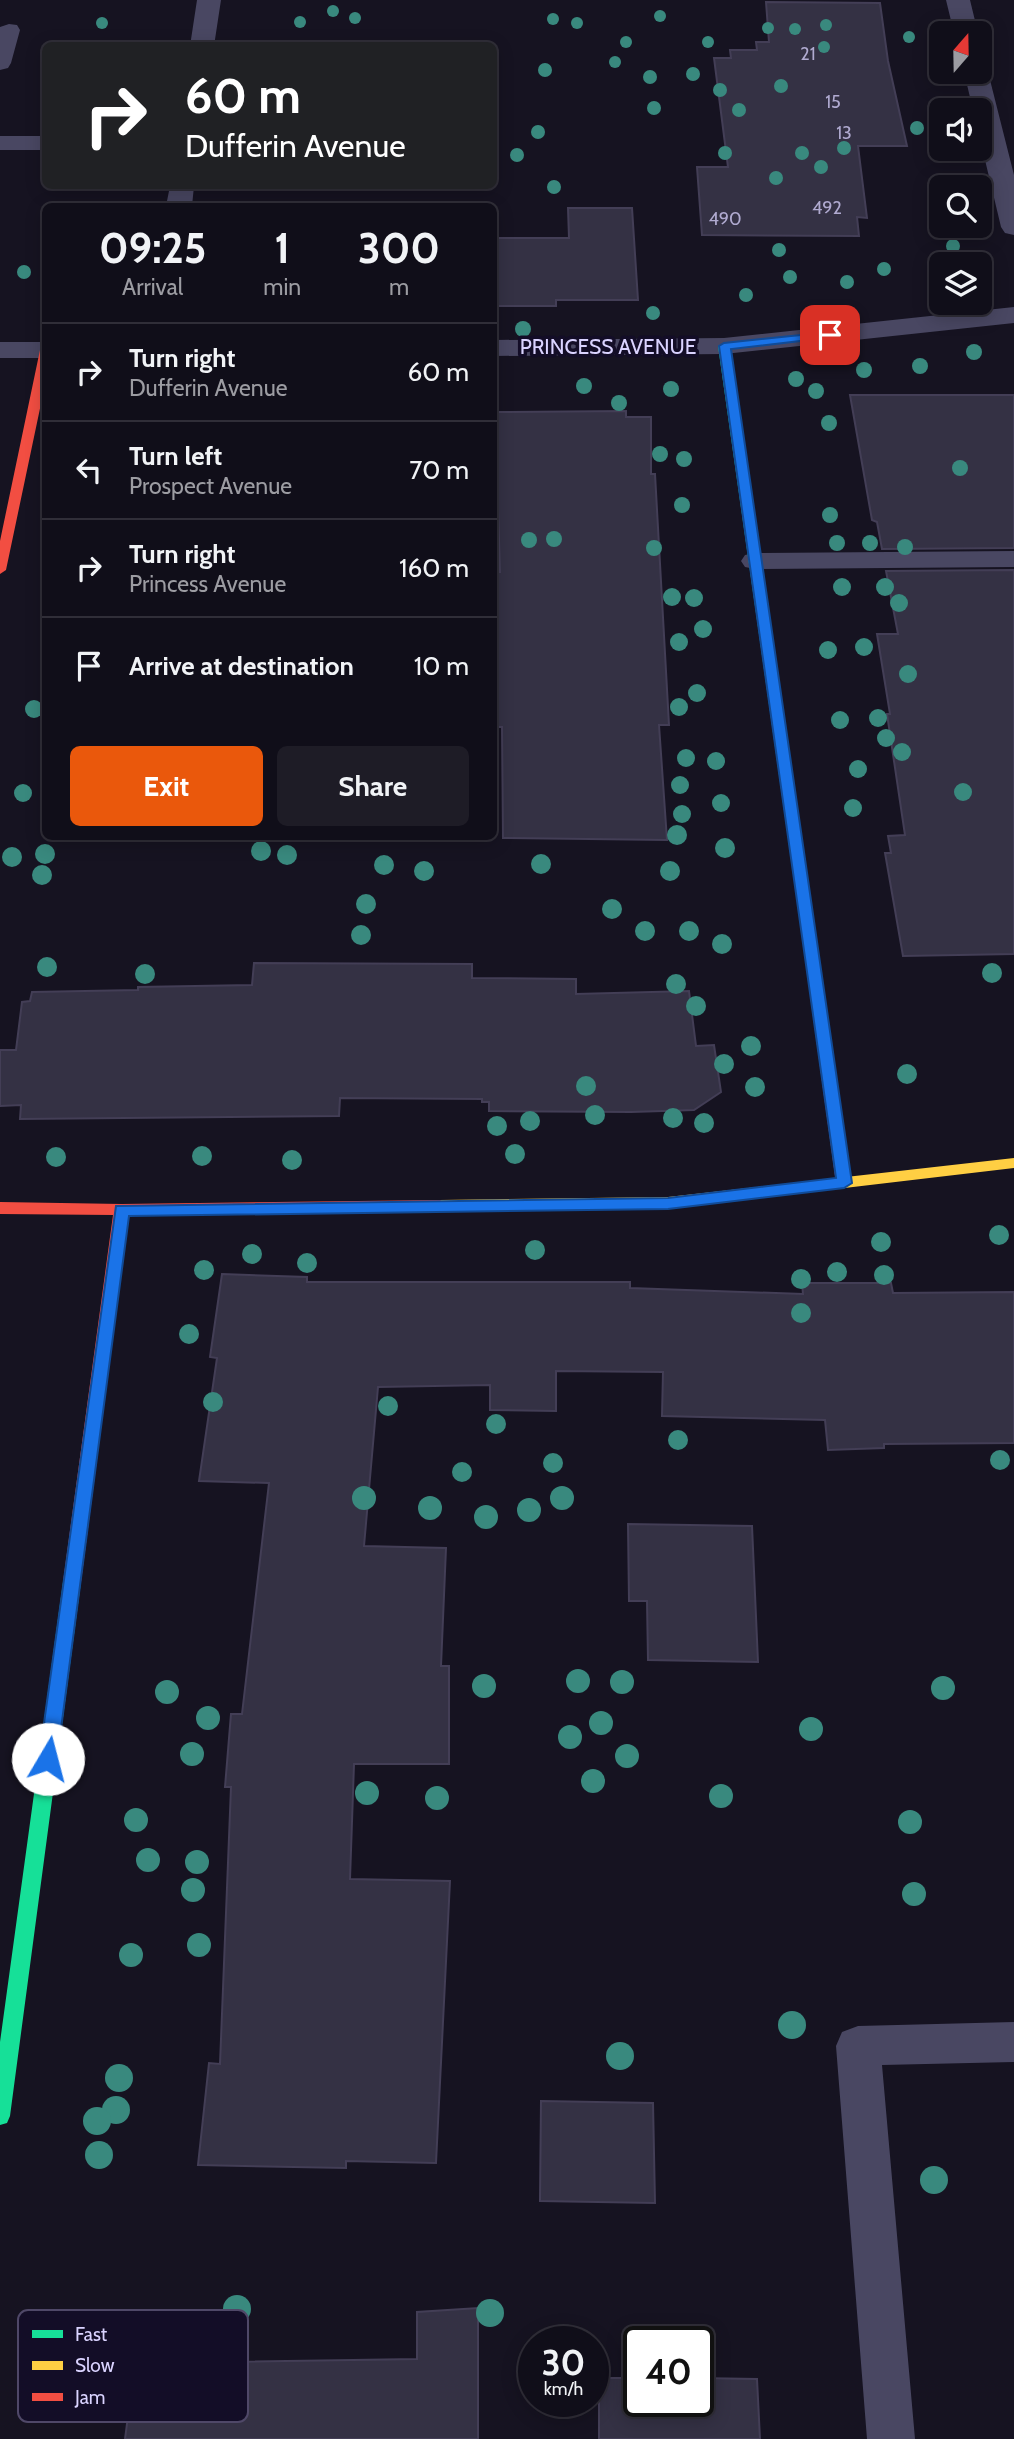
<!DOCTYPE html>
<html lang="en">
<head>
<meta charset="utf-8">
<style>
	body { margin:0; font-family:Cabin,sans-serif; background:#1e1c26; color:#f1f3f6; height:100vh; display:flex; flex-direction:column; font-size:26px; white-space:nowrap }
	* { box-sizing:border-box; margin:0 }
	p { font-size:23px; color:#9c9ca2 }
	.icon { flex:none; width:38px; height:38px; fill:none; stroke:currentColor; stroke-width:2; stroke-linecap:round; stroke-linejoin:round }
	.map { position:relative; flex:1; overflow:hidden }
	.side { position:absolute; left:42px; top:203px; width:455px; height:637px; display:flex; flex-direction:column; background:#100e19; border-radius:10px; box-shadow:0 4px 18px #0003,0 0 0 2px #302e38 }
	.side>* { flex:none }
	.banner { position:absolute; left:42px; top:42px; width:455px; height:147px; border-radius:10px; box-shadow:0 4px 18px #0003,0 0 0 2px #302e38; background:#202124; color:#fff; overflow:hidden }
	.needle { width:46px; rotate:20deg }
	.fabs { position:absolute; left:929px; top:21px; display:grid; gap:14px }
	.fabs a { display:grid; place-items:center; width:63px; height:63px; border-radius:10px; background:#100e19; box-shadow:0 4px 18px #0003,0 0 0 2px #302e38; font-size:35px }
	.speed { position:absolute; left:518px; top:2326px; display:flex; gap:14px; font-size:35px; font-weight:700; text-align:center }
	.speed>* { display:grid; place-content:center; width:91px; height:91px; border-radius:50%; background:#100e19; box-shadow:0 4px 18px #0003,0 0 0 2px #302e38; line-height:1 }
	.speed small { font-size:18px; font-weight:400 }
	.speed .limit { border:4px solid #111; border-radius:10px; background:#fff; color:#111 }
	.pin { position:absolute; display:grid; place-items:center; width:60px; height:60px; color:#fff; margin:-30px; border-radius:14px; box-shadow:0 4px 10px #0006 }
	.me { position:absolute; width:77px; margin:-38px; rotate:8deg; stroke-linejoin:round; filter:drop-shadow(0 0 5px #0008) }
	.turn { display:flex; align-items:center; gap:24px; height:147px; padding:0 28px; font-size:32px }
	.turn .icon { width:91px; height:91px; stroke-width:2.5 }
	.turn b { display:block; font-size:49px; line-height:60px }
	.eta { display:flex; justify-content:space-evenly; align-items:center; height:119px; text-align:center }
	.eta b { font-size:42px; font-weight:700; line-height:49px }
	.action { display:flex; gap:14px; margin-top:auto; padding:14px 28px }
	.action a { flex:1; height:80px; border-radius:10px; background:#ea580c; color:#fff; font-size:28px; font-weight:700; line-height:80px; text-align:center }
	.action a+a { background:#1e1c26; color:#f1f3f6 }
	ul { padding:0; list-style:none }
	li { display:flex; align-items:center; gap:21px; height:98px; padding:0 28px; border-top:2px solid #302e38 }
	li div { flex:1 }
	li b { display:block; font-size:26px }
	li em { font-style:normal }
	.map>svg:first-child { display:block }
	.building { fill:#343144; stroke:#433e56; stroke-width:2 }
	.lines { fill:none; stroke-linecap:round; stroke-linejoin:round }
	.lane { fill:#494762; fill-rule:evenodd }
	.street { fill:#494762; fill-rule:evenodd }
	.fast { fill:#16e098; fill-rule:evenodd }
	.slow { fill:#ffcf43; fill-rule:evenodd }
	.jam { fill:#f24e42; fill-rule:evenodd }
	.tree { fill:#39897e }
	.route { fill:#1a73e8; stroke:#114b97; stroke-width:2 }
	.labels { text-anchor:middle; stroke-width:7; stroke-linejoin:round; paint-order:stroke }
	.far-number-label { font-size:18px; fill:#b0aad0 }
	.far-street-label { font-size:21px; fill:#dad3ff; stroke:#130d27 }
	.key { fill:#130d27; stroke:#4f4868; stroke-width:2 }
	.key-label { font-size:19px; fill:#dad3ff }
</style>
</head>
<body>
<div class="map">
<svg width="1014" height="2439" viewBox="0 0 1014 2439">
	<rect width="100%" height="100%" fill="#161321"/>
	<path class="building" d="M 766,2 L 880,3 L 888,61 L 907,146 L 858,146 L 867,218 L 857,217 L 859,236 L 702,235 L 697,167 L 728,167 L 714,58 L 731,58 L 730,50 L 757,50 L 756,42 L 769,42 Z
		M 568,208 L 632,208 L 638,300 L 556,300 L 556,306 L 494,306 L 494,238 L 569,238 Z
		M 850,395 L 1014,395 L 1014,548 L 882,549 L 877,522 L 872,520 Z
		M 626,411 L 626,417 L 651,417 L 651,474 L 655,474 L 669,725 L 659,725 L 667,840 L 503,838 L 502,727 L 494,727 L 494,572 L 500,572 L 495,412 Z
		M 1014,570 L 1014,954 L 903,956 L 885,853 L 891,853 L 888,836 L 905,835 L 887,714 L 890,714 L 877,634 L 898,634 L 886,571 Z
		M 254,963 L 472,964 L 472,978 L 576,979 L 576,994 L 689,991 L 696,1046 L 714,1045 L 721,1092 L 694,1110 L 631,1112 L 489,1111 L 489,1102 L 482,1102 L 482,1099 L 340,1098 L 339,1116 L 20,1119 L 21,1105 L 0,1106 L 0,1050 L 16,1050 L 22,1002 L 30,1001 L 32,992 L 138,990 L 138,987 L 252,985 Z
		M 222,1274 L 307,1277 L 307,1282 L 630,1282 L 630,1288 L 803,1294 L 802,1283 L 891,1283 L 893,1293 L 1014,1292 L 1014,1443 L 884,1444 L 884,1448 L 828,1450 L 825,1420 L 662,1416 L 663,1372 L 556,1371 L 556,1411 L 490,1410 L 490,1385 L 378,1387 L 364,1546 L 446,1548 L 441,1666 L 449,1666 L 449,1764 L 354,1764 L 350,1879 L 450,1881 L 436,2163 L 346,2161 L 346,2168 L 198,2165 L 209,2063 L 220,2064 L 231,1787 L 225,1787 L 231,1714 L 242,1714 L 269,1483 L 199,1481 L 217,1358 L 210,1357 Z
		M 628,1524 L 752,1526 L 758,1662 L 648,1660 L 647,1601 L 629,1601 Z
		M 541,2101 L 653,2103 L 655,2203 L 540,2201 Z
		M 478,2308 L 478,2439 L 125,2439 L 141,2317 L 222,2320 L 217,2362 L 417,2359 L 417,2312 Z
		M 599,2378 L 639,2378 L 639,2401 L 698,2401 L 698,2378 L 757,2379 L 760,2439 L 599,2439 Z"/>
	<g class="lines">
		<path class="lane" d="M 9,24 L 17,25 L 20,30 L 11,63 L 8,68 L 0,70 L 0,27 Z
			M 0,136 L 46,136 L 46,150 L 0,150 Z
			M 1014,551 L 1014,567 L 755,569 L 745,567 L 741,561 L 745,555 L 755,553 Z
			M 1014,2022 L 1014,2062 L 882,2065 L 915,2439 L 867,2439 L 836,2046 L 842,2032 L 858,2026 Z"/>
		<path class="street" d="M 197,0 L 221,0 L 214,46 L 190,46 Z
			M 946,0 L 970,0 L 978,33 L 954,33 Z
			M 980,66 L 988,72 L 1014,175 L 1014,235 L 1005,233 L 1001,227 L 980,139 L 980,110 L 973,110 L 964,72 L 980,72 Z
			M 170,186 L 194,186 L 192,206 L 166,206 Z
			M 1014,307 L 1014,323 L 724,354 L 494,356 L 494,340 L 724,338 Z
			M 0,342 L 46,342 L 46,358 L 0,358 Z"/>
		<path class="fast" d="M 724,343 L 730,346 L 817,944 L 810,949 L 803,944 L 718,346 Z
			M 72,1575 L 78,1577 L 81,1582 L 10,2116 L 7,2123 L 0,2125 L 0,2042 L 63,1582 L 66,1577 Z"/>
		<path class="slow" d="M 1014,1158 L 1014,1168 L 668,1209 L 440,1212 L 432,1206 L 440,1200 L 668,1197 Z"/>
		<path class="jam" d="M 46,347 L 46,380 L 6,570 L 0,574 L 0,541 L 40,350 Z
			M 810,939 L 817,944 L 852,1183 L 844,1188 L 836,1183 L 803,944 Z
			M 440,1200 L 448,1206 L 440,1212 L 129,1215 L 81,1582 L 78,1587 L 72,1589 L 66,1587 L 63,1582 L 113,1215 L 0,1214 L 0,1202 L 122,1204 Z"/>
	</g>
	<g class="tree">
		<circle cx="333" cy="11" r="6"/>
		<circle cx="660" cy="16" r="6"/>
		<circle cx="355" cy="18" r="6"/>
		<circle cx="553" cy="19" r="6"/>
		<circle cx="300" cy="22" r="6"/>
		<circle cx="102" cy="23" r="6"/>
		<circle cx="577" cy="23" r="6"/>
		<circle cx="826" cy="25" r="6"/>
		<circle cx="768" cy="28" r="6"/>
		<circle cx="795" cy="29" r="6"/>
		<circle cx="909" cy="37" r="6"/>
		<circle cx="626" cy="42" r="6"/>
		<circle cx="708" cy="42" r="6"/>
		<circle cx="824" cy="47" r="6"/>
		<circle cx="615" cy="62" r="6"/>
		<circle cx="545" cy="70" r="7"/>
		<circle cx="693" cy="74" r="7"/>
		<circle cx="650" cy="77" r="7"/>
		<circle cx="781" cy="86" r="7"/>
		<circle cx="720" cy="90" r="7"/>
		<circle cx="654" cy="108" r="7"/>
		<circle cx="739" cy="110" r="7"/>
		<circle cx="917" cy="128" r="7"/>
		<circle cx="538" cy="132" r="7"/>
		<circle cx="844" cy="148" r="7"/>
		<circle cx="725" cy="153" r="7"/>
		<circle cx="802" cy="153" r="7"/>
		<circle cx="517" cy="155" r="7"/>
		<circle cx="821" cy="167" r="7"/>
		<circle cx="776" cy="178" r="7"/>
		<circle cx="554" cy="187" r="7"/>
		<circle cx="953" cy="246" r="7"/>
		<circle cx="779" cy="250" r="7"/>
		<circle cx="884" cy="269" r="7"/>
		<circle cx="24" cy="272" r="7"/>
		<circle cx="790" cy="277" r="7"/>
		<circle cx="847" cy="282" r="7"/>
		<circle cx="746" cy="295" r="7"/>
		<circle cx="653" cy="313" r="7"/>
		<circle cx="523" cy="329" r="8"/>
		<circle cx="974" cy="352" r="8"/>
		<circle cx="920" cy="366" r="8"/>
		<circle cx="864" cy="370" r="8"/>
		<circle cx="796" cy="379" r="8"/>
		<circle cx="584" cy="386" r="8"/>
		<circle cx="671" cy="389" r="8"/>
		<circle cx="816" cy="391" r="8"/>
		<circle cx="619" cy="403" r="8"/>
		<circle cx="829" cy="423" r="8"/>
		<circle cx="660" cy="454" r="8"/>
		<circle cx="684" cy="459" r="8"/>
		<circle cx="960" cy="468" r="8"/>
		<circle cx="682" cy="505" r="8"/>
		<circle cx="830" cy="515" r="8"/>
		<circle cx="554" cy="539" r="8"/>
		<circle cx="529" cy="540" r="8"/>
		<circle cx="837" cy="543" r="8"/>
		<circle cx="870" cy="543" r="8"/>
		<circle cx="905" cy="547" r="8"/>
		<circle cx="654" cy="548" r="8"/>
		<circle cx="842" cy="587" r="9"/>
		<circle cx="885" cy="587" r="9"/>
		<circle cx="672" cy="597" r="9"/>
		<circle cx="694" cy="598" r="9"/>
		<circle cx="899" cy="603" r="9"/>
		<circle cx="703" cy="629" r="9"/>
		<circle cx="679" cy="642" r="9"/>
		<circle cx="864" cy="647" r="9"/>
		<circle cx="828" cy="650" r="9"/>
		<circle cx="908" cy="674" r="9"/>
		<circle cx="697" cy="693" r="9"/>
		<circle cx="679" cy="707" r="9"/>
		<circle cx="34" cy="709" r="9"/>
		<circle cx="878" cy="718" r="9"/>
		<circle cx="840" cy="720" r="9"/>
		<circle cx="886" cy="738" r="9"/>
		<circle cx="902" cy="752" r="9"/>
		<circle cx="686" cy="758" r="9"/>
		<circle cx="716" cy="761" r="9"/>
		<circle cx="858" cy="769" r="9"/>
		<circle cx="680" cy="785" r="9"/>
		<circle cx="963" cy="792" r="9"/>
		<circle cx="23" cy="793" r="9"/>
		<circle cx="721" cy="803" r="9"/>
		<circle cx="853" cy="808" r="9"/>
		<circle cx="682" cy="814" r="9"/>
		<circle cx="677" cy="835" r="10"/>
		<circle cx="725" cy="848" r="10"/>
		<circle cx="261" cy="851" r="10"/>
		<circle cx="45" cy="854" r="10"/>
		<circle cx="287" cy="855" r="10"/>
		<circle cx="12" cy="857" r="10"/>
		<circle cx="541" cy="864" r="10"/>
		<circle cx="384" cy="865" r="10"/>
		<circle cx="424" cy="871" r="10"/>
		<circle cx="670" cy="871" r="10"/>
		<circle cx="42" cy="875" r="10"/>
		<circle cx="366" cy="904" r="10"/>
		<circle cx="612" cy="909" r="10"/>
		<circle cx="645" cy="931" r="10"/>
		<circle cx="689" cy="931" r="10"/>
		<circle cx="361" cy="935" r="10"/>
		<circle cx="722" cy="944" r="10"/>
		<circle cx="47" cy="967" r="10"/>
		<circle cx="992" cy="973" r="10"/>
		<circle cx="145" cy="974" r="10"/>
		<circle cx="676" cy="984" r="10"/>
		<circle cx="696" cy="1006" r="10"/>
		<circle cx="751" cy="1046" r="10"/>
		<circle cx="724" cy="1064" r="10"/>
		<circle cx="907" cy="1074" r="10"/>
		<circle cx="586" cy="1086" r="10"/>
		<circle cx="755" cy="1087" r="10"/>
		<circle cx="595" cy="1115" r="10"/>
		<circle cx="673" cy="1118" r="10"/>
		<circle cx="530" cy="1121" r="10"/>
		<circle cx="704" cy="1123" r="10"/>
		<circle cx="497" cy="1126" r="10"/>
		<circle cx="515" cy="1154" r="10"/>
		<circle cx="202" cy="1156" r="10"/>
		<circle cx="56" cy="1157" r="10"/>
		<circle cx="292" cy="1160" r="10"/>
		<circle cx="999" cy="1235" r="10"/>
		<circle cx="881" cy="1242" r="10"/>
		<circle cx="535" cy="1250" r="10"/>
		<circle cx="252" cy="1254" r="10"/>
		<circle cx="307" cy="1263" r="10"/>
		<circle cx="204" cy="1270" r="10"/>
		<circle cx="837" cy="1272" r="10"/>
		<circle cx="884" cy="1275" r="10"/>
		<circle cx="801" cy="1279" r="10"/>
		<circle cx="801" cy="1313" r="10"/>
		<circle cx="189" cy="1334" r="10"/>
		<circle cx="213" cy="1402" r="10"/>
		<circle cx="388" cy="1406" r="10"/>
		<circle cx="496" cy="1424" r="10"/>
		<circle cx="678" cy="1440" r="10"/>
		<circle cx="1000" cy="1460" r="10"/>
		<circle cx="553" cy="1463" r="10"/>
		<circle cx="462" cy="1472" r="10"/>
		<circle cx="364" cy="1498" r="12"/>
		<circle cx="562" cy="1498" r="12"/>
		<circle cx="430" cy="1508" r="12"/>
		<circle cx="529" cy="1510" r="12"/>
		<circle cx="486" cy="1517" r="12"/>
		<circle cx="578" cy="1681" r="12"/>
		<circle cx="622" cy="1682" r="12"/>
		<circle cx="484" cy="1686" r="12"/>
		<circle cx="943" cy="1688" r="12"/>
		<circle cx="167" cy="1692" r="12"/>
		<circle cx="208" cy="1718" r="12"/>
		<circle cx="601" cy="1723" r="12"/>
		<circle cx="811" cy="1729" r="12"/>
		<circle cx="570" cy="1737" r="12"/>
		<circle cx="192" cy="1754" r="12"/>
		<circle cx="627" cy="1756" r="12"/>
		<circle cx="593" cy="1781" r="12"/>
		<circle cx="367" cy="1793" r="12"/>
		<circle cx="721" cy="1796" r="12"/>
		<circle cx="437" cy="1798" r="12"/>
		<circle cx="136" cy="1820" r="12"/>
		<circle cx="910" cy="1822" r="12"/>
		<circle cx="148" cy="1860" r="12"/>
		<circle cx="197" cy="1862" r="12"/>
		<circle cx="193" cy="1890" r="12"/>
		<circle cx="914" cy="1894" r="12"/>
		<circle cx="199" cy="1945" r="12"/>
		<circle cx="131" cy="1955" r="12"/>
		<circle cx="792" cy="2025" r="14"/>
		<circle cx="620" cy="2056" r="14"/>
		<circle cx="119" cy="2078" r="14"/>
		<circle cx="116" cy="2110" r="14"/>
		<circle cx="97" cy="2121" r="14"/>
		<circle cx="99" cy="2155" r="14"/>
		<circle cx="934" cy="2180" r="14"/>
		<circle cx="237" cy="2309" r="14"/>
		<circle cx="490" cy="2313" r="14"/>
	</g>
	<path class="route" d="M 830,332 L 834,333 L 834,337 L 731,349 L 852,1183 L 844,1188 L 668,1209 L 129,1216 L 57,1759 L 55,1765 L 48,1767 L 41,1765 L 39,1759 L 116,1206 L 668,1198 L 836,1178 L 719,346 L 724,343 Z"/>
	<g class="labels">
		<g class="far-number-label">
			<text x="808" y="60">21</text>
			<text x="833" y="108">15</text>
			<text x="844" y="139">13</text>
			<text x="827" y="214">492</text>
			<text x="725" y="225">490</text>
		</g>
		<g class="far-street-label">
			<text x="608" y="354">PRINCESS AVENUE</text>
		</g>
	</g>
	<rect x="18" y="2310" width="230" height="112" rx="10" class="key"/>
	<rect x="32" y="2330" width="31" height="8" fill="#16e098"/>
	<rect x="32" y="2361" width="31" height="9" fill="#ffcf43"/>
	<rect x="32" y="2393" width="31" height="8" fill="#f24e42"/>
	<g class="key-label">
		<text x="75" y="2341">Fast</text>
		<text x="75" y="2372">Slow</text>
		<text x="75" y="2404">Jam</text>
	</g>
</svg>
<div class="fabs">
<a><svg class="needle" viewBox="-14 -14 28 28"><path d="M0-13l5 13h-10z" fill="#e53935"/><path d="M0 13l5-13h-10z" fill="#9c9ca2"/></svg></a>
<a><svg class="icon" aria-label="sound" viewBox="0 0 24 24"><path d="M4 9h4l5-4v14l-5-4H4zM17 9q2 3 0 6"/></svg></a>
<a><svg class="icon" aria-label="search" viewBox="0 0 24 24"><circle cx="10" cy="10" r="6"/><path d="M15 15l6 6"/></svg></a>
<a><svg class="icon" aria-label="layers" viewBox="0 0 24 24"><path d="M12 4l9 5-9 5-9-5zM3 14l9 5 9-5"/></svg></a>
</div>
<div class="speed"><div>30<small>km/h</small></div><div class="limit">40</div></div>
<div class="pin" style="left:830px;top:335px;background:#d93025"><svg class="icon" aria-label="arrive" viewBox="0 0 24 24"><path d="M6 21V4h12l-3 4 3 4H6"/></svg></div>
<svg class="me" style="left:48px;top:1759px" viewBox="-20 -20 40 40"><circle r="19" fill="#fff"/><path d="M0-13L10 11 0 6-10 11z" fill="#1a73e8"/></svg>
<div class="banner">
<div class="turn"><svg class="icon" aria-label="right" viewBox="0 0 24 24"><path d="M7 20v-9h11M14 6l5 5-5 5"/></svg><div><b>60 m</b>Dufferin Avenue</div></div>
</div>
<section class="side">
<div class="eta">
<div><b>09:25</b><p>Arrival</p></div>
<div><b>1</b><p>min</p></div>
<div><b>300</b><p>m</p></div>
</div>
<ul>
<li><svg class="icon" aria-label="right" viewBox="0 0 24 24"><path d="M7 20v-9h11M14 6l5 5-5 5"/></svg><div><b>Turn right</b><p>Dufferin Avenue</p></div><em>60 m</em></li>
<li><svg class="icon" aria-label="left" viewBox="0 0 24 24"><path d="M17 20v-9H6M10 6l-5 5 5 5"/></svg><div><b>Turn left</b><p>Prospect Avenue</p></div><em>70 m</em></li>
<li><svg class="icon" aria-label="right" viewBox="0 0 24 24"><path d="M7 20v-9h11M14 6l5 5-5 5"/></svg><div><b>Turn right</b><p>Princess Avenue</p></div><em>160 m</em></li>
<li><svg class="icon" aria-label="arrive" viewBox="0 0 24 24"><path d="M6 21V4h12l-3 4 3 4H6"/></svg><div><b>Arrive at destination</b></div><em>10 m</em></li>
</ul>
<div class="action"><a>Exit</a><a>Share</a></div>
</section>
</div>
</body>
</html>
